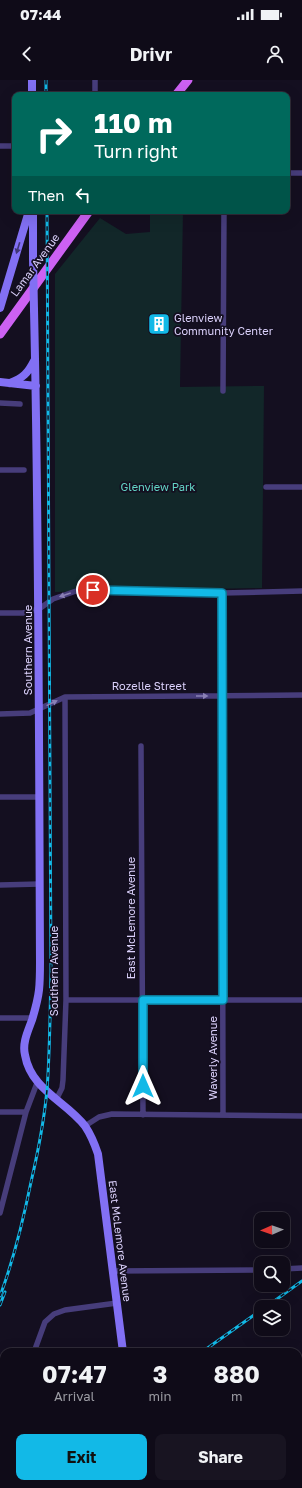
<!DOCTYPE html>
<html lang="en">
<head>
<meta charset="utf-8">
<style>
	body { margin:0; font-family:"Golos Text",sans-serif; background:#181421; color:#f1f3f6; height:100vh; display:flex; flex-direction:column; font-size:15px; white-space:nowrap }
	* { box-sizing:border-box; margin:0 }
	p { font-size:13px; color:#9b9ba2 }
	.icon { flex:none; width:22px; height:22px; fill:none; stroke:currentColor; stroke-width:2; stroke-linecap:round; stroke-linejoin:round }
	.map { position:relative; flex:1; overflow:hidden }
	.side { position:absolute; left:0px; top:1268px; width:302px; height:140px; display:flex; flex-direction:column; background:#0f0b18; border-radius:12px 12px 0 0; box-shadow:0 4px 16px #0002,0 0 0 1px #2f2b37 }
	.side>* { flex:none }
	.top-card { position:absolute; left:12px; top:12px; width:278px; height:122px; border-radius:8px; box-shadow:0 4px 16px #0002,0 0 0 1px #2f2b37; background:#00695c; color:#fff; overflow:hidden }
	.needle { width:26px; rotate:268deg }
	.buttons { position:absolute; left:254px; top:1132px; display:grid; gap:8px }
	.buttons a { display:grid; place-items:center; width:36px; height:36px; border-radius:8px; background:#0f0b18; box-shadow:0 4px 16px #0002,0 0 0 1px #2f2b37; font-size:20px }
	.pin { position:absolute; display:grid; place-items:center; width:34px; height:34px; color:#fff; margin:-17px; border:2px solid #fff; border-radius:50%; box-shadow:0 1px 4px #0007 }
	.me { position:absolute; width:44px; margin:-22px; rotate:0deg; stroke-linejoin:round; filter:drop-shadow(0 0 3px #0008) }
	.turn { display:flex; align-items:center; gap:14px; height:84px; padding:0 16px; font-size:18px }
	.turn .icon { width:52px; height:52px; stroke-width:2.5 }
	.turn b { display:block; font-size:28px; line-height:34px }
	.then { display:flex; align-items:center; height:38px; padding:0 16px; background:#0003; gap:8px; font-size:15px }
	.eta { display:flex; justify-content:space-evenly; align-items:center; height:68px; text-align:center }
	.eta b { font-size:24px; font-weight:700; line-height:28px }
	.cta { display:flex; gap:8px; margin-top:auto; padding:8px 16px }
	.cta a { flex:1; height:46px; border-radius:8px; background:#12b9e7; color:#111; font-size:16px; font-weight:700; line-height:46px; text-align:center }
	.cta a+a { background:#181421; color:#f1f3f6 }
	.status { display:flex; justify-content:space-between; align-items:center; height:28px; padding:0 20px; background:#0f0b18; direction:ltr }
	.status svg { height:11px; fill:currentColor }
	header { display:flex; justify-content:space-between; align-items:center; height:52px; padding:0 16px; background:#0f0b18; font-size:18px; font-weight:700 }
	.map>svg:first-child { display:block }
	.green { fill:#122729 }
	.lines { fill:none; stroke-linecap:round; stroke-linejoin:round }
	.street { stroke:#473d7b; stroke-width:5.5 }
	.secondary { stroke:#8270f4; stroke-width:8 }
	.primary { stroke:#cd61f3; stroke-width:9 }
	.rail-casing { stroke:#12b9e7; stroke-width:3 }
	.rail { stroke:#140f20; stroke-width:1.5; stroke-dasharray:4.5; stroke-linecap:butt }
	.secondary-bridge { stroke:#8270f4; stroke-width:8 }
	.oneway { fill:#403675 }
	.oneway2 { fill:#8a80b5 }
	.route-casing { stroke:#0c7896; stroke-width:10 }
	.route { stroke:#12b9e7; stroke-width:7 }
	.labels { text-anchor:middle; stroke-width:3.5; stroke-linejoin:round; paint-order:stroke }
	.street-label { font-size:11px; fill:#dbd1fb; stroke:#140f20 }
	.poi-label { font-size:11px; fill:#dbd1fb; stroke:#140f20; text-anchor:start }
	.park-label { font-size:11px; fill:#63d5c6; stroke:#140f20 }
</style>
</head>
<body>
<div class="status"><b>07:44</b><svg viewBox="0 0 49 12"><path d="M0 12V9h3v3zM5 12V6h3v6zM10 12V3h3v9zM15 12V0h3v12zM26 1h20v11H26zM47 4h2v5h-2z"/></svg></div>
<header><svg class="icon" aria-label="back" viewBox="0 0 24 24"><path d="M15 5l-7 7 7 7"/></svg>Drivr<svg class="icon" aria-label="person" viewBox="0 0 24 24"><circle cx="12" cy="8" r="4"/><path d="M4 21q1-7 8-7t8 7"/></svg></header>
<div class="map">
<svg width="302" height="1408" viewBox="0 0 302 1408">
	<rect width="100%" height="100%" fill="#140f20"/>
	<path class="green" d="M 150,131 L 183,131 L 180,307 L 264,306 L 262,508 L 55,512 L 55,194 L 100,138 L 126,154 L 150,152 Z"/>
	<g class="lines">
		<path class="street" d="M 95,0 L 95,15
			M 0,66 L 15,66
			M 287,93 L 302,93
			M 223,311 L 224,131
			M 0,323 L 20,324
			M 0,390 L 24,390
			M 266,407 L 302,407
			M 222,513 L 223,1034
			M 0,533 L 23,533 L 39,529 L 53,519 L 79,510 L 222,513 L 302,511
			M 0,634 L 30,633 L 65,617 L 302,615
			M 141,666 L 143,1035
			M 0,717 L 40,717
			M 0,805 L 40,804
			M 66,920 L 302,920
			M 0,938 L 32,938
			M 56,1020 L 62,1008 L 63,1000 L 66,920 L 65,617
			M 0,1032 L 26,1032
			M 85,1046 L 99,1037 L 112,1034 L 302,1036
			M 0,1133 L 26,1032 L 37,1003
			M 283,1189 L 302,1188
			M 113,1191 L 261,1190
			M 34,1272 L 45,1242 L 54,1234 L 65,1230 L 117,1223
			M 298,1300 L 302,1300"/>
		<path class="secondary" d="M 32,0 L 32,15
			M 33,131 L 33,178
			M 0,228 L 29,131
			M 34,230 C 39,447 39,664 40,882 C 40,891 40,901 39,910 C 38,919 35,930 32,940 C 28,951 22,963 25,975 C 31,1010 66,1021 85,1046 C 91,1055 95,1065 98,1074 L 123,1272
			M 0,302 L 36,306
			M 10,303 C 23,298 28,293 34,281
			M 140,1404 L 140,1408"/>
		<path class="primary" d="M 176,15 L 188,0
			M 0,254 L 89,131"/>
		<g class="rail-casing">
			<path id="rail" d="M 46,0 L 46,15
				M 0,1216 C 14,1179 23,1141 31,1102 C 38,1072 44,1041 47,1010 C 50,970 50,931 51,892 L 47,131
				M 0,1225 L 5,1212
				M 266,1227 L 302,1201
				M 202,1272 L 261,1230
				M 10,1408 L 16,1404"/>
		</g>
		<use href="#rail" class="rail"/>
		<path class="secondary-bridge" d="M 33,178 L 34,230"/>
	</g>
	<defs><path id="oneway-solid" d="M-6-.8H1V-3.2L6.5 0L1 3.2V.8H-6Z"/></defs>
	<use class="oneway" href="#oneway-solid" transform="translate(18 168) rotate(107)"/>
	<g class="oneway2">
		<use href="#oneway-solid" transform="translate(65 515) rotate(161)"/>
		<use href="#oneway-solid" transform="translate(202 616)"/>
		<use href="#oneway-solid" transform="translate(52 623) rotate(-26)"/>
	</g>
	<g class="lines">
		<g class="route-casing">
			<path id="route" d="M 93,510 L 222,513 L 223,920 L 143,920 L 143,1006"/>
		</g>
		<use href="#route" class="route"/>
	</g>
	<defs>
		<g id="building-square" transform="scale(1.15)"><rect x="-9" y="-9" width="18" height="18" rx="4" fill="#12b9e7" stroke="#140f20"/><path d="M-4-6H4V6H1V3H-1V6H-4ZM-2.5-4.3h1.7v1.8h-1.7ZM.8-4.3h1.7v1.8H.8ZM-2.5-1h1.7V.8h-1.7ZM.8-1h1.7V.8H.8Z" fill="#fff"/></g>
	</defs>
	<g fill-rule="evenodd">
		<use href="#building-square" x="159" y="244"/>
	</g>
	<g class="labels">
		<g class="street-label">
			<text transform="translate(35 185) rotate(-54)" y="4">Lamar Avenue</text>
			<text transform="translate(28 570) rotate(-90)" y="4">Southern Avenue</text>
			<text x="149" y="610">Rozelle Street</text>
			<text transform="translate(131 838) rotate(-90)" y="4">East McLemore Avenue</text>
			<text transform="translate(54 891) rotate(-90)" y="4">Southern Avenue</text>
			<text transform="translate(213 978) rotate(-90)" y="4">Waverly Avenue</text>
			<text transform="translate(120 1161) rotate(83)" y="4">East McLemore Avenue</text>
		</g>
		<g class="poi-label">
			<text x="174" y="242">Glenview<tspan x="174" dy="13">Community Center</tspan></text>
		</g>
		<g class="park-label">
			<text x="158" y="411">Glenview Park</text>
		</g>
	</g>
</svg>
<div class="buttons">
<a><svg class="needle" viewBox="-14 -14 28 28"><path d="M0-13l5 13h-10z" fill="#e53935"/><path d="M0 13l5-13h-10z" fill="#9b9ba2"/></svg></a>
<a><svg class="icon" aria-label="search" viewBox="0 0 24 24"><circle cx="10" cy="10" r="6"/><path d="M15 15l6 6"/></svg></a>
<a><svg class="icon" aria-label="layers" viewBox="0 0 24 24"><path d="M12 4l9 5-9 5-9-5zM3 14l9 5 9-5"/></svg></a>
</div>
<div class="pin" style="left:93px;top:510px;background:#d93025"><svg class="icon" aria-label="arrive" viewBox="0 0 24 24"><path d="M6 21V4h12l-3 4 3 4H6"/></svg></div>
<svg class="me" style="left:143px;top:1006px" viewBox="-20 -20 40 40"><path d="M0-17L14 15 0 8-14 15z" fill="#12b9e7" stroke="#fff" stroke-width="4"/></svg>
<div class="top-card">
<div class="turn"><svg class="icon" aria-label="right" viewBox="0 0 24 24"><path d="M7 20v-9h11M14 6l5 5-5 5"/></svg><div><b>110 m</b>Turn right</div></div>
<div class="then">Then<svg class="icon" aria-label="left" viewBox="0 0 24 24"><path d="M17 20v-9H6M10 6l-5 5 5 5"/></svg></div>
</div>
<section class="side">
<div class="eta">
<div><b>07:47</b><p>Arrival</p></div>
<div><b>3</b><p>min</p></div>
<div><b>880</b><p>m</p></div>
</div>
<div class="cta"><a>Exit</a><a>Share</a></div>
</section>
</div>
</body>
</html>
